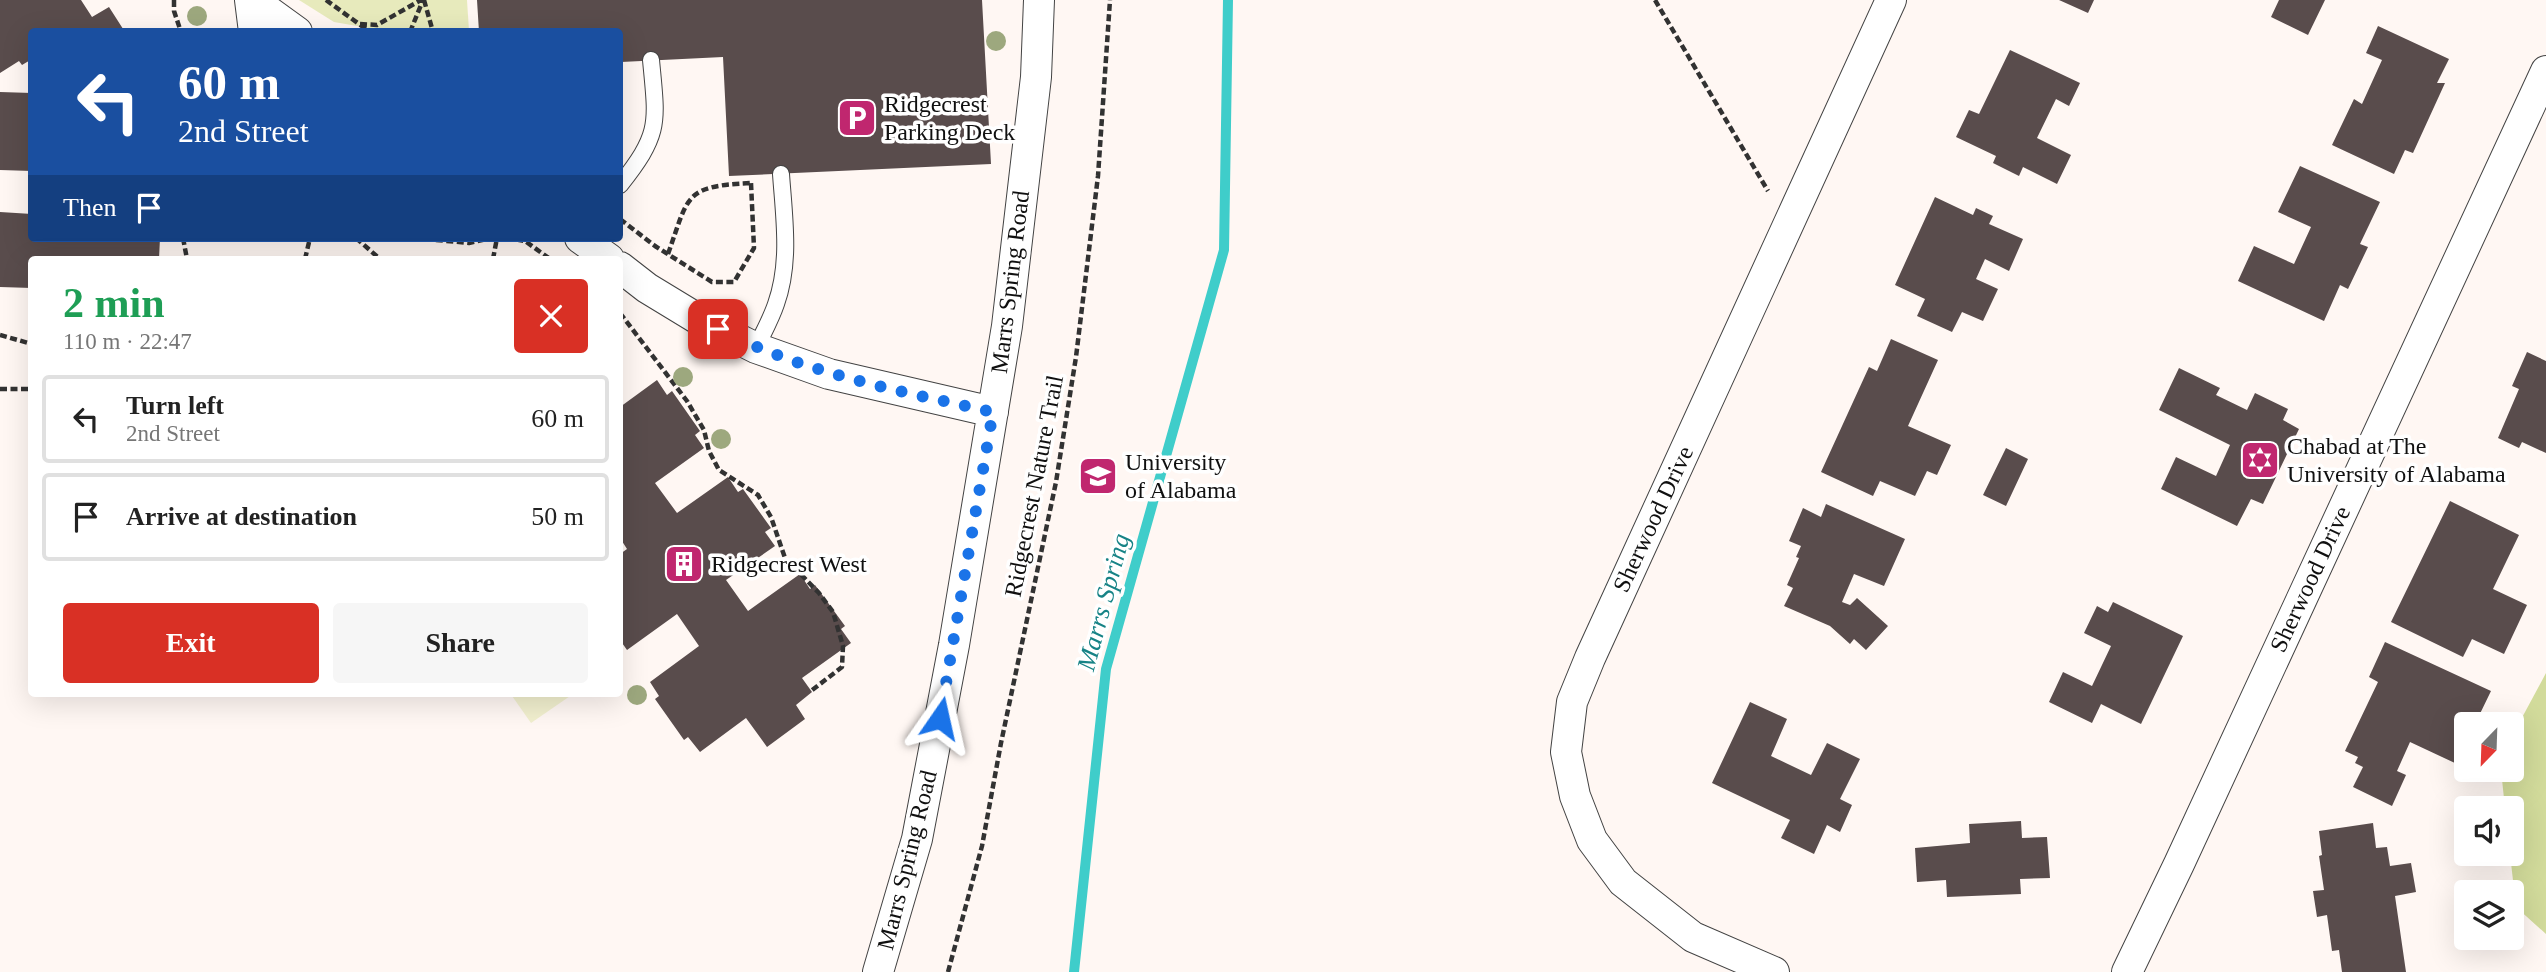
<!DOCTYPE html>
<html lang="en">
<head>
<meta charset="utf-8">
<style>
	body { margin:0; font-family:"Times New Roman",serif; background:#f6f6f6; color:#222; height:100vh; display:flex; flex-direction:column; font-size:26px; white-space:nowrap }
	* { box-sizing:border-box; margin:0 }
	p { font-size:23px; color:#767676 }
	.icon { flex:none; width:38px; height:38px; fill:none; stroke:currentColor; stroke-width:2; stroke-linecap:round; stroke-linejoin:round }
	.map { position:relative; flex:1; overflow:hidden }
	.sheet { position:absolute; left:28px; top:256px; width:595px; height:441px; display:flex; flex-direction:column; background:#fff; border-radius:7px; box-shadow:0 7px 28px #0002 }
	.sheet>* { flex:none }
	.hud { position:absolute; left:28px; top:28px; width:595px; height:214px; border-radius:7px; box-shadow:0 7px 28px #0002; background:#1a4fa0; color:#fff; overflow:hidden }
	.needle { width:46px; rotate:203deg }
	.tools { position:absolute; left:2454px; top:712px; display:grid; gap:14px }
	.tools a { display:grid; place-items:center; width:70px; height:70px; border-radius:7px; background:#fff; box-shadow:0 7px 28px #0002; font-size:35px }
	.pin { position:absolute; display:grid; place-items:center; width:60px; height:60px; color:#fff; margin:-30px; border-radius:14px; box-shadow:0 4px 10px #0006 }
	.me { position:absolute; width:77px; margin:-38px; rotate:11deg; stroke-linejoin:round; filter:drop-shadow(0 0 5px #0008) }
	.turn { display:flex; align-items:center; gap:24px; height:147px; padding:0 35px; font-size:32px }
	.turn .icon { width:91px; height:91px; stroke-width:2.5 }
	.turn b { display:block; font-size:49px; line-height:60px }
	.then { display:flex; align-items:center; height:66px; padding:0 35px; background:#0003; gap:14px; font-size:26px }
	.round { display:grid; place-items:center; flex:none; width:74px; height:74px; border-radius:7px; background:#f6f6f6 }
	.headline { display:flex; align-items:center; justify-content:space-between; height:119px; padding:0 35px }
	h1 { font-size:42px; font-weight:800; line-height:52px; color:#1e9e55 }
	.primary-button { display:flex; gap:14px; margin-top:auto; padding:14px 35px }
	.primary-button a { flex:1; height:80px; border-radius:7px; background:#d93025; color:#fff; font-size:28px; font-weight:800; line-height:80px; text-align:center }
	.primary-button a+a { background:#f6f6f6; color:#222 }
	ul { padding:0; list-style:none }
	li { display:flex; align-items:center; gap:21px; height:88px; margin:0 14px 10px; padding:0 21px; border:4px solid #e0e0e0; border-radius:7px }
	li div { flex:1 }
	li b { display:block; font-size:26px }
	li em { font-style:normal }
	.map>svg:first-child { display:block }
	.green { fill:#e7eabc }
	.forest { fill:#d2db9b }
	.pitch { fill:#f1efce }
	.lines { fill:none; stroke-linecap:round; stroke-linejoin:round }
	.stream { stroke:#3fcdca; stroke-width:10 }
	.building { fill:#594c4c }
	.service-casing { stroke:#434343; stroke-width:18 }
	.minor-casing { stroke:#434343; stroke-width:32 }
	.path { stroke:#323232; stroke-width:4.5; stroke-dasharray:7 3.5; stroke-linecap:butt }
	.service { stroke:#fff; stroke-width:16 }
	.minor { stroke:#fff; stroke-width:30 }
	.tree { fill:#9da87e }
	.route { stroke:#1a73e8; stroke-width:12; stroke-dasharray:0 21.6 }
	.labels { text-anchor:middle; stroke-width:7; stroke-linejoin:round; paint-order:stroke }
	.poi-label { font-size:24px; fill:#101010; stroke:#fff; text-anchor:start }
	.street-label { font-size:24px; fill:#101010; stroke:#fff }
	.water-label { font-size:26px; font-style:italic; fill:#178386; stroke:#fff }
</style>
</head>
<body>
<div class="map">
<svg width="2546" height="972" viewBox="0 0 2546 972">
	<rect width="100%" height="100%" fill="#fff7f3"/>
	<path class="green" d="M 299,0 L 467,0 L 469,31 L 386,31 L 334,22 Z"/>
	<path class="forest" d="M 2546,673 L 2546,934 L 2516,907 L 2510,854 L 2511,808 L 2505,808 L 2501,770 L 2511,770 L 2511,738 Z"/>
	<path class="pitch" d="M 510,693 L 572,693 L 573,694 L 531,723 Z"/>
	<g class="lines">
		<path class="stream" d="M 1074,972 L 1106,669 L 1224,250 L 1228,0"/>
	</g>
	<path class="building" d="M 0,0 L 81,0 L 92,17 L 109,7 L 125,32 L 32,32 L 32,59 L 22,65 L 19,61 L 0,73 Z
		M 477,0 L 982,0 L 991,164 L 729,176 L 723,57 L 621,62 L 622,73 L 620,73 L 620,32 L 479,32 Z
		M 2059,0 L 2094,0 L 2088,13 Z
		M 2279,0 L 2325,0 L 2308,35 L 2271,17 Z
		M 2378,26 L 2449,59 L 2437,83 L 2445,83 L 2413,153 L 2405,150 L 2394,174 L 2332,145 L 2354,99 L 2362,104 L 2382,60 L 2366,53 Z
		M 2010,50 L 2080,83 L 2069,106 L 2056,99 L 2037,138 L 2071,155 L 2057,184 L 2023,167 L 2019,176 L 1993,163 L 1996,156 L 1956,137 L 1969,110 L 1979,114 Z
		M 0,92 L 32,93 L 32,171 L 0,170 Z
		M 2300,166 L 2380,202 L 2360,244 L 2368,247 L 2348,289 L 2340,285 L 2324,321 L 2238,281 L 2254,246 L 2294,264 L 2311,227 L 2278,212 Z
		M 1935,197 L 1973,215 L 1976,208 L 1993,216 L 1989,224 L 2023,239 L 2009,271 L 1985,259 L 1976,279 L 1998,289 L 1983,321 L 1962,312 L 1952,332 L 1917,316 L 1925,299 L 1895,285 Z
		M 0,212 L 32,214 L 32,238 L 160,238 L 159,259 L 32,259 L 32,288 L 0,287 Z
		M 1891,339 L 1938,360 L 1908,426 L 1951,445 L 1937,475 L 1927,471 L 1915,496 L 1880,481 L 1873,496 L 1821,472 L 1869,367 L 1877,371 Z
		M 2527,352 L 2546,361 L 2546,453 L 2522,442 L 2519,448 L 2498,438 L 2519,389 L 2512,386 Z
		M 2179,368 L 2220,388 L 2216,395 L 2247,410 L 2255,393 L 2288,409 L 2283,420 L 2299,429 L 2263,504 L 2251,499 L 2237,526 L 2161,489 L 2176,457 L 2216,476 L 2230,445 L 2159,410 Z
		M 657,380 L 667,395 L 672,391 L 700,431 L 695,435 L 704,448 L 655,483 L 677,513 L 728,477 L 738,492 L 743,489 L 771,528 L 765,532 L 775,546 L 726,580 L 748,611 L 800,574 L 810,589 L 815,585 L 845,626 L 841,629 L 851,643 L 802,678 L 812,692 L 796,705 L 805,719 L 767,747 L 746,718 L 700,752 L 688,737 L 684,740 L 655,699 L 659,696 L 650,682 L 699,646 L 677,614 L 627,650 L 620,640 L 620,554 L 627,549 L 620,538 L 620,407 Z
		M 2006,448 L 2028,459 L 2006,506 L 1983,495 Z
		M 2450,501 L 2519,535 L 2493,589 L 2527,605 L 2504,654 L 2472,639 L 2463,657 L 2391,622 Z
		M 1826,504 L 1905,539 L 1884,586 L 1854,574 L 1842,602 L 1850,605 L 1857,598 L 1888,626 L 1866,650 L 1854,639 L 1850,644 L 1830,626 L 1784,606 L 1793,588 L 1787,585 L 1799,558 L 1796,557 L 1801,546 L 1789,541 L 1803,508 L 1821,517 Z
		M 2113,602 L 2183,636 L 2141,724 L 2101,704 L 2092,723 L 2049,702 L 2063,672 L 2092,686 L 2111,646 L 2084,633 L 2097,606 L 2108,612 Z
		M 2385,642 L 2491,691 L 2475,724 L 2466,724 L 2466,745 L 2457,764 L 2410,742 L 2397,771 L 2406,775 L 2392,806 L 2353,787 L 2363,767 L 2355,763 L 2358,757 L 2345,751 L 2378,682 L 2369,677 Z
		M 1750,702 L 1787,719 L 1771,756 L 1811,775 L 1827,743 L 1860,759 L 1840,799 L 1852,805 L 1840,832 L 1827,825 L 1814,854 L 1781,838 L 1790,820 L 1712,783 Z
		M 2021,821 L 2022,838 L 2047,837 L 2050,878 L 2020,879 L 2021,894 L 1947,897 L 1946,880 L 1917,882 L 1915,848 L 1970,843 L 1969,824 Z
		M 2373,823 L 2376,848 L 2387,847 L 2390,866 L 2411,863 L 2416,892 L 2395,896 L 2406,972 L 2342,972 L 2339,950 L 2332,951 L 2327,915 L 2317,917 L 2313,891 L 2324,890 L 2319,856 L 2322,855 L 2319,831 Z"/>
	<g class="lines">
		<g class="service-casing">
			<path id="service" d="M 620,185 C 661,133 657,124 651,60
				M 756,348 C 763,333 771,319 776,304 C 791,262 784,217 781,174"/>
		</g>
		<g class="minor-casing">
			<path id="minor" d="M 250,0 L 254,32
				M 253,0 L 297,32
				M 580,238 L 609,259
				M 620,267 L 647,288 L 698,319 L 756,348 L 829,374 L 993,412
				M 878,972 L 917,839 L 954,645 L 1007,326 L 1036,77 L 1039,0
				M 1774,972 L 1693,937 L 1623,882 L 1592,840 L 1575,796 L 1566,752 L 1572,702 L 1590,658 L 1891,0
				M 2127,972 L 2179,864 L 2546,71"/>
		</g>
		<path class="path" d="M 174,0 L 174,11 L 181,32
			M 326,0 L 370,32
			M 424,0 L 433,32
			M 1655,0 L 1768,191
			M 360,24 L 377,25 L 421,0
			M 410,32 L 423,0
			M 620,219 L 655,246 L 712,282 L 734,282 L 754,248 L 751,183
			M 183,238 L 187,259
			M 356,238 L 380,259
			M 415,238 L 469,243 L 492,238
			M 506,238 L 525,241 L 550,259
			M 668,254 C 689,195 684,186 751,183
			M 305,259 L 310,238
			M 493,259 L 497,238
			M 620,313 L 687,401 L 704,430 L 709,451 L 719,470 L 758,495 L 771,517 L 785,558 L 819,593 L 833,612 L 843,646 L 842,667 L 811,691
			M 0,335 L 32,344
			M 0,389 L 32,389
			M 948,972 L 982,846 L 1001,743 L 1056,482 L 1076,357 L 1098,176 L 1110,0"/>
		<use href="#service" class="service"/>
		<use href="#minor" class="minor"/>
	</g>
	<g class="tree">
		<circle cx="197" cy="16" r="10"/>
		<circle cx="996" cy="41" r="10"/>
		<circle cx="683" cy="377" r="10"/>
		<circle cx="721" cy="439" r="10"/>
		<circle cx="637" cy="695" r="10"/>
	</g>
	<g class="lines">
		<path class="route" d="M 718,329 C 804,373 899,391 993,412 L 940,718"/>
	</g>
	<defs>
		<g id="parking-square" transform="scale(2.0125)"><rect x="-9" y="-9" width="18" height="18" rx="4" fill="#c0276f" stroke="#fff"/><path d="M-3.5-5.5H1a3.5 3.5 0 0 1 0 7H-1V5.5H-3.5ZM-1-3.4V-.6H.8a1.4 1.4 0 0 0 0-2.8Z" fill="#fff"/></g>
		<g id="synagogue-square" transform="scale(2.0125)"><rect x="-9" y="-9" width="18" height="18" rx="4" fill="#c0276f" stroke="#fff"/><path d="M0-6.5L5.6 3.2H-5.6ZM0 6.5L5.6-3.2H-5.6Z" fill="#fff"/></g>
		<g id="university-square" transform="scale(2.0125)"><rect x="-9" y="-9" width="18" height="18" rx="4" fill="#c0276f" stroke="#fff"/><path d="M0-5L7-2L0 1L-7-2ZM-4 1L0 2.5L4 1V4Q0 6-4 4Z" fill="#fff"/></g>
		<g id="building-square" transform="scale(2.0125)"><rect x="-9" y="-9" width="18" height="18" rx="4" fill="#c0276f" stroke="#fff"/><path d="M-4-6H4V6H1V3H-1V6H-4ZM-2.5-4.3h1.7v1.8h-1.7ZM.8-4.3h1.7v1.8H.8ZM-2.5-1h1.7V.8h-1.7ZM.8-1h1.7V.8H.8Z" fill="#fff"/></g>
	</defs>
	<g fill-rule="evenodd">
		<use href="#parking-square" x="857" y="118"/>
		<use href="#synagogue-square" x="2260" y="460"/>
		<use href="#university-square" x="1098" y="476"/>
		<use href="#building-square" x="684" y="564"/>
	</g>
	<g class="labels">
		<g class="poi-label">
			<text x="884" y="112">Ridgecrest<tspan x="884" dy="28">Parking Deck</tspan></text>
			<text x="2287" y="454">Chabad at The<tspan x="2287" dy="28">University of Alabama</tspan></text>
			<text x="1125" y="470">University<tspan x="1125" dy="28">of Alabama</tspan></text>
			<text x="711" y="572">Ridgecrest West</text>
		</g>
		<g class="street-label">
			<text transform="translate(1010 282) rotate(-83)" y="8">Marrs Spring Road</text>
			<text transform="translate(1034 486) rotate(-79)" y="8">Ridgecrest Nature Trail</text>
			<text transform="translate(1653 519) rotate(-65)" y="8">Sherwood Drive</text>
			<text transform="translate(2310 579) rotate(-65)" y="8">Sherwood Drive</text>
			<text transform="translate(907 860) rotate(-76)" y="8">Marrs Spring Road</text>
		</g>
		<g class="water-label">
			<text transform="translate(1103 602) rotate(-75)" y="9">Marrs Spring</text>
		</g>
	</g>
</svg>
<div class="tools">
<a><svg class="needle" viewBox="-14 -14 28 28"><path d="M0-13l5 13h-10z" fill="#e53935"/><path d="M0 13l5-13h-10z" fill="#767676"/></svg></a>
<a><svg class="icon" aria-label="sound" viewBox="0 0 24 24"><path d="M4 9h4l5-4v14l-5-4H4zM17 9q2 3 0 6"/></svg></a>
<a><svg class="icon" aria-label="layers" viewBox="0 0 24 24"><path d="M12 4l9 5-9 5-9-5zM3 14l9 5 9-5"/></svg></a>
</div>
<div class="pin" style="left:718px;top:329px;background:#d93025"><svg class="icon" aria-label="arrive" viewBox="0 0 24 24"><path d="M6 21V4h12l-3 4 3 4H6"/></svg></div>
<svg class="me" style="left:940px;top:718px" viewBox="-20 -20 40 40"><path d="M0-17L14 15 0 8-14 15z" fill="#1a73e8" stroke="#fff" stroke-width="4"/></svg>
<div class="hud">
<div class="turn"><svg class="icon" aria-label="left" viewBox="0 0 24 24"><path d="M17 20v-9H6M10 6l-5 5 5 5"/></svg><div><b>60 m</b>2nd Street</div></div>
<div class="then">Then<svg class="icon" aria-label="arrive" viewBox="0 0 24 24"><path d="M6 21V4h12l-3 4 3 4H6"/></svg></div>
</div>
<section class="sheet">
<div class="headline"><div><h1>2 min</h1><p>110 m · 22:47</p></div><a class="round" style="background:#d93025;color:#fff"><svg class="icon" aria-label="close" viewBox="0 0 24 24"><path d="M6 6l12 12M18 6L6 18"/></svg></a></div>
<ul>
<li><svg class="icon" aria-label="left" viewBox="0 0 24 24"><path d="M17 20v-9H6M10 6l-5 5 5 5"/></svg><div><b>Turn left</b><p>2nd Street</p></div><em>60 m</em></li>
<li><svg class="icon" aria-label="arrive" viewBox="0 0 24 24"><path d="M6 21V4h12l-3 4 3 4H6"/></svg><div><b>Arrive at destination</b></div><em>50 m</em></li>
</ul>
<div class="primary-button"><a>Exit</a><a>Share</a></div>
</section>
</div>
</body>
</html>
